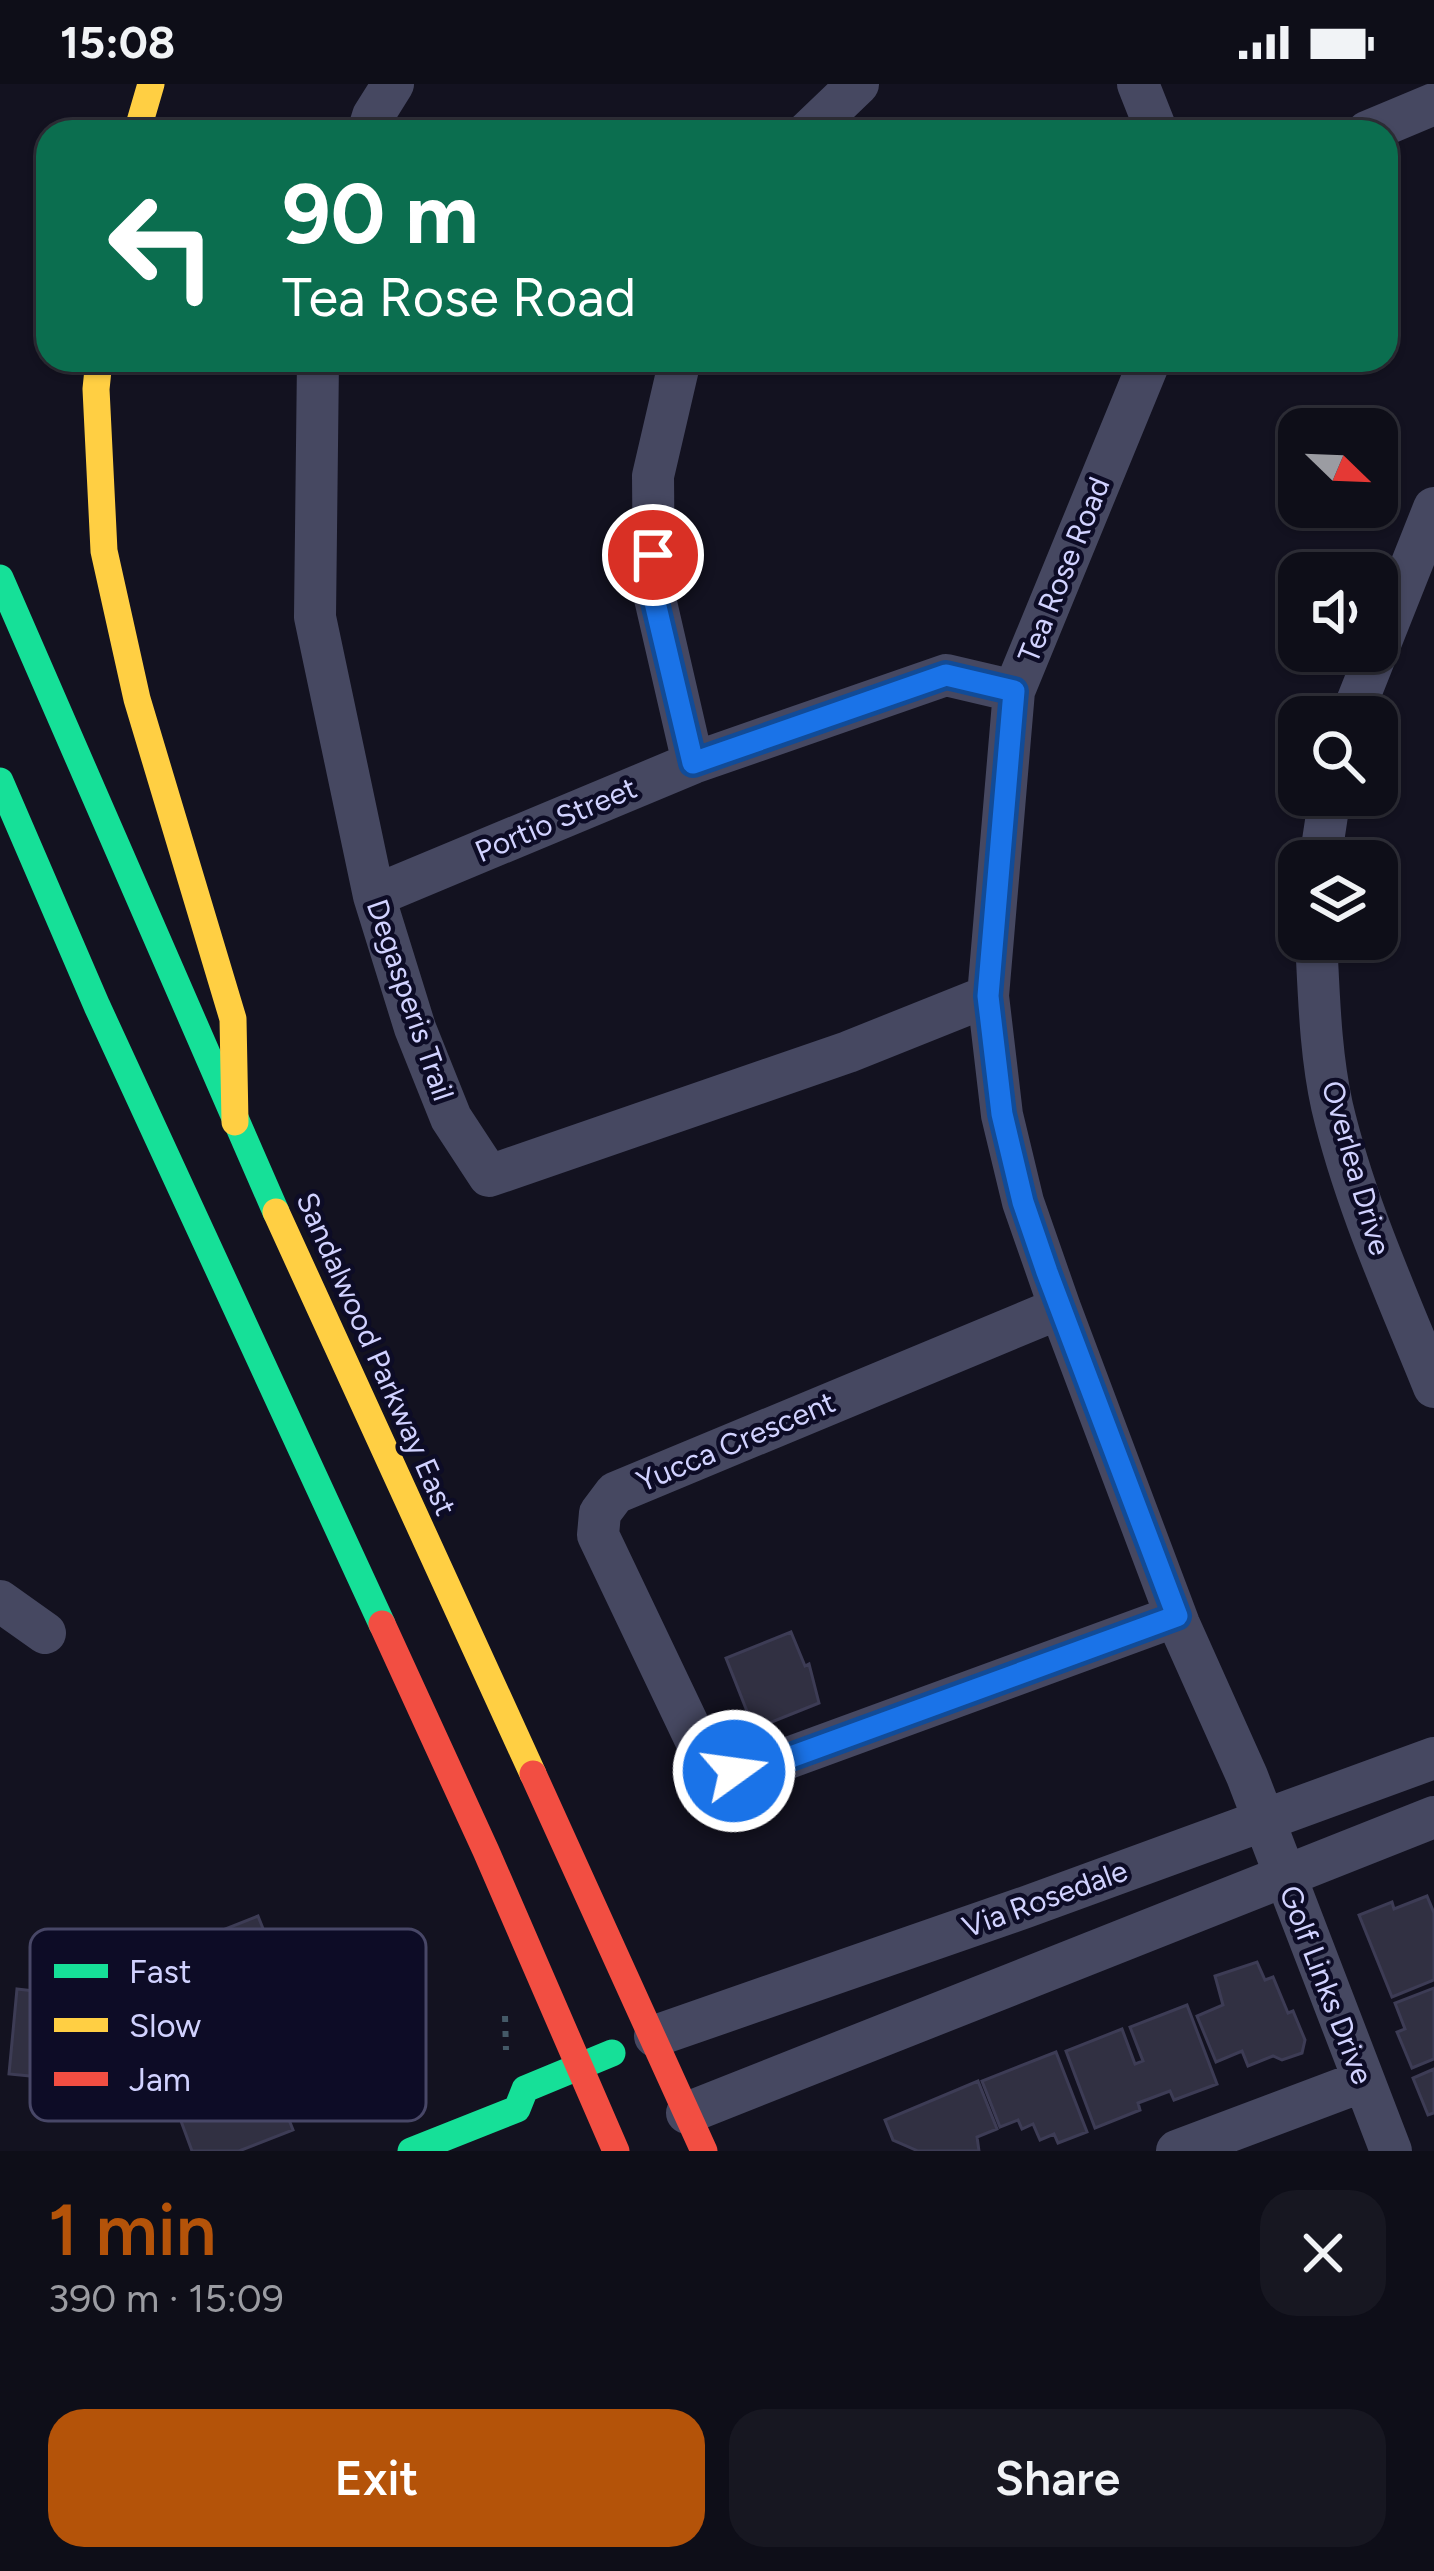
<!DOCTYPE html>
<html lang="en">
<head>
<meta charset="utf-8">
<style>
	body { margin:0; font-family:Figtree,sans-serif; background:#171721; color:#f1f3f6; height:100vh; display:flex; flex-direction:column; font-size:45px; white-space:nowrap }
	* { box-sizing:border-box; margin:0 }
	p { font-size:39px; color:#9b9ca2 }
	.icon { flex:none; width:66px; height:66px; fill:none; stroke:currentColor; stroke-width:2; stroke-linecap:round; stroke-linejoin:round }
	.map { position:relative; height:2067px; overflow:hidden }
	.side { display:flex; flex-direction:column; background:#0e0e18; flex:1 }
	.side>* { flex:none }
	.guide { position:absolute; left:36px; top:36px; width:1362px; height:252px; border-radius:36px; box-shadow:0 3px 9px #0004,0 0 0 3px #2e2e37; background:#0b6e4f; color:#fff; overflow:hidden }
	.needle { width:78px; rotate:113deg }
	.fabs { position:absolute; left:1278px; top:324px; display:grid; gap:24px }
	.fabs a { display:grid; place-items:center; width:120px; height:120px; border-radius:24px; background:#0e0e18; box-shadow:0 3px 9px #0004,0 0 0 3px #2e2e37; font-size:60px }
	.pin { position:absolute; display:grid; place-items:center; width:102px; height:102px; color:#fff; margin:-51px; border:6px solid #fff; border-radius:50%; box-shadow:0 3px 12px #0007 }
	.me { position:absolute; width:132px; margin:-66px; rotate:76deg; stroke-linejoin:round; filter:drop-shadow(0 0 9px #0008) }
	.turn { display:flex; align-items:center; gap:42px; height:252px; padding:0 48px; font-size:54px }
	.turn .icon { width:156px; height:156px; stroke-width:2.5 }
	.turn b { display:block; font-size:84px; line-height:102px }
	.round { display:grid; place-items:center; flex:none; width:126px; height:126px; border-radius:36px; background:#171721 }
	.head { display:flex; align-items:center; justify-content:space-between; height:204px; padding:0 48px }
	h1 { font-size:72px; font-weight:600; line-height:90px; color:#b45309 }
	.button { display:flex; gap:24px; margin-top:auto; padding:24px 48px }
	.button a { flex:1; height:138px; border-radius:36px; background:#b45309; color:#fff; font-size:48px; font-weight:600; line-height:138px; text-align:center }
	.button a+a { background:#171721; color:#f1f3f6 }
	.status { display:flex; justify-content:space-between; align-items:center; height:84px; padding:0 60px; background:#0e0e18; direction:ltr }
	.status svg { height:33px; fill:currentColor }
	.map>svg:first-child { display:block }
	.building { fill:#313042; stroke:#3d3c55; stroke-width:3 }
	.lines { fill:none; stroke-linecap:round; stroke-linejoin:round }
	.path { stroke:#445967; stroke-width:6; stroke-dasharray:6 9; stroke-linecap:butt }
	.street { stroke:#464861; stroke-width:42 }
	.fast { stroke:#16e098; stroke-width:27 }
	.slow { stroke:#ffcf43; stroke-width:27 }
	.jam { stroke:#f24e42; stroke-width:27 }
	.route-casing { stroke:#114b97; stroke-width:30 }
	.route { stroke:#1a73e8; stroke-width:21 }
	.labels { text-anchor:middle; stroke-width:9; stroke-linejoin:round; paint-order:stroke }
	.street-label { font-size:30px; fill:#d1d2ff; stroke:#0d0c26 }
	.key { fill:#0d0c26; stroke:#484767; stroke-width:3 }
	.key-label { font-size:33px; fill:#d1d2ff }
</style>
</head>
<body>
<div class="status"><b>15:08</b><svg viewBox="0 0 49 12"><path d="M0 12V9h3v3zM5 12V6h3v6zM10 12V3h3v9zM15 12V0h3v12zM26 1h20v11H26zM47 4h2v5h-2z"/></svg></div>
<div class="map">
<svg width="1434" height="2067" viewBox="0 0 1434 2067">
	<rect width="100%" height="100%" fill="#131220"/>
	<path class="building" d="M 791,1548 L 805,1582 L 809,1580 L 819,1619 L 754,1645 L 726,1574 Z
		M 1427,1812 L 1434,1829 L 1434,1896 L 1392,1913 L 1359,1831 L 1392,1818 L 1394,1825 Z
		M 258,1832 L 285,1900 L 147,1956 L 119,1887 Z
		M 1257,1878 L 1265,1896 L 1273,1893 L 1288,1929 L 1293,1927 L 1305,1956 L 1302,1969 L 1282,1976 L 1273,1972 L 1248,1982 L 1242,1967 L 1216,1978 L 1197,1932 L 1223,1921 L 1215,1892 Z
		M 1434,1904 L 1434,1975 L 1412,1984 L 1397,1948 L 1405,1945 L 1395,1919 Z
		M 17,1905 L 70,1911 L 61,1995 L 9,1990 Z
		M 1187,1921 L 1217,2000 L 1174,2016 L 1170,2007 L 1138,2019 L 1140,2026 L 1095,2044 L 1066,1967 L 1122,1945 L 1135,1980 L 1143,1977 L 1130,1943 Z
		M 1056,1968 L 1087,2048 L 1058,2059 L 1054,2050 L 1040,2056 L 1033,2040 L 1022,2045 L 1018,2036 L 1000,2043 L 982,1997 Z
		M 1434,1985 L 1434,2029 L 1428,2031 L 1413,1994 Z
		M 271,1990 L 293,2046 L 239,2067 L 192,2067 L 177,2026 Z
		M 978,1997 L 997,2045 L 977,2053 L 979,2067 L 918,2067 L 893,2056 L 885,2036 Z"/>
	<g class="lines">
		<path class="path" d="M 505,1932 L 506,1966"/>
		<path class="street" d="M 1138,0 L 1157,48
			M 368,48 L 373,32 L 393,0
			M 808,48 L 858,0
			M 1367,48 L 1434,20
			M 318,276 L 315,533 L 374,812 L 415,944 L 451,1034 L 489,1092 L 848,968 L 988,912
			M 680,276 L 653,392 L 654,510 L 693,679
			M 1150,276 L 1014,607 L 988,912 L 1002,1031 L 1023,1118 L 1060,1224 L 1179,1540 L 1247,1692 L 1391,2067
			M 1351,633 L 1434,424
			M 1320,777 L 1330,711
			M 374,812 L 693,679 L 946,591 L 1014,607
			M 1316,855 C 1319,910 1320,968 1332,1022 C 1355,1120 1397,1211 1434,1303
			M 1060,1224 L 615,1409 L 600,1429 L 598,1451 L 699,1663 L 734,1687 L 747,1689 L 1176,1532
			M 0,1517 L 45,1549
			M 655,1952 L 1026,1823 L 1434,1674
			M 687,2029 L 1434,1733
			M 1177,2067 L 1363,1997"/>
		<path class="fast" d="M 0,494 L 276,1128
			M 0,697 L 97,922 L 382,1540
			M 411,2067 L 517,2025 L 525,2005 L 612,1969"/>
		<path class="slow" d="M 137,48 L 151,0
			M 99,276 L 96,305 L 104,467 L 137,615 L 233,935 L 235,1038
			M 276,1128 L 533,1690"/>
		<path class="jam" d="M 382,1540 L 486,1767 L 616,2067
			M 533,1690 L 704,2067"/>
	</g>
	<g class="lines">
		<g class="route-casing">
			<path id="route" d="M 653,471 L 653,510 L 693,679 L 946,591 L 1014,607 L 988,912 L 1002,1030 L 1023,1118 L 1047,1188 L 1177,1532 L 747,1689 L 734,1687"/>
		</g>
		<use href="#route" class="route"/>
	</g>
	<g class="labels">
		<g class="street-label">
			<text transform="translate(1064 486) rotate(-68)" y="10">Tea Rose Road</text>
			<text transform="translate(556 736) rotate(-23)" y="10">Portio Street</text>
			<text transform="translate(410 916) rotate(71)" y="10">Degasperis Trail</text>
			<text transform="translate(1356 1084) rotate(74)" y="10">Overlea Drive</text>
			<text transform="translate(376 1270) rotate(66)" y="10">Sandalwood Parkway East</text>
			<text transform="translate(736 1358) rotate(-23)" y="10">Yucca Crescent</text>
			<text transform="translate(1045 1815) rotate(-20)" y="10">Via Rosedale</text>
			<text transform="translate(1326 1901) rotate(69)" y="10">Golf Links Drive</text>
		</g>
	</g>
	<rect x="30" y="1845" width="396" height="192" rx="18" class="key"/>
	<rect x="54" y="1880" width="54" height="14" fill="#16e098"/>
	<rect x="54" y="1934" width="54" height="14" fill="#ffcf43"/>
	<rect x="54" y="1988" width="54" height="14" fill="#f24e42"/>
	<g class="key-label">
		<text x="129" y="1899">Fast</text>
		<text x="129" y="1953">Slow</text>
		<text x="129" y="2007">Jam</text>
	</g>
</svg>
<div class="fabs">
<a><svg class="needle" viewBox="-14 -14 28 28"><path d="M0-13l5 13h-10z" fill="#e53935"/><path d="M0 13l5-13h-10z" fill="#9b9ca2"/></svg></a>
<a><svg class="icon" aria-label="sound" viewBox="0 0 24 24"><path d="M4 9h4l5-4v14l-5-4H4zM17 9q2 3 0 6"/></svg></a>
<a><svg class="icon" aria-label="search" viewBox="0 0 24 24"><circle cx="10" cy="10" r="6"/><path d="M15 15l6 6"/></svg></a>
<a><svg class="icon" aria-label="layers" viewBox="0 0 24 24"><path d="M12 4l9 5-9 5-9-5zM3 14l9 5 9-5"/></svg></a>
</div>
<div class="pin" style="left:653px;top:471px;background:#d93025"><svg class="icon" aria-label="arrive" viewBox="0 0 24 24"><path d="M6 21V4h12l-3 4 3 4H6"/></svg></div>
<svg class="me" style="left:734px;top:1687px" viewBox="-20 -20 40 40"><circle r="17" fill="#1a73e8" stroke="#fff" stroke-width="3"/><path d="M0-11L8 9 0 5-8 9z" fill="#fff"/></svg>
<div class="guide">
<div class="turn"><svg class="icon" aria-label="left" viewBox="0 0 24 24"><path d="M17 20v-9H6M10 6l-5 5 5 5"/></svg><div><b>90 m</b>Tea Rose Road</div></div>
</div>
</div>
<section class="side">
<div class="head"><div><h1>1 min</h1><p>390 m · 15:09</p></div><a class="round"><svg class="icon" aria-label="close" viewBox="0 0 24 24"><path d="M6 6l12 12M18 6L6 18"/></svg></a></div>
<div class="button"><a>Exit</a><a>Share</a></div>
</section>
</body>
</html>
